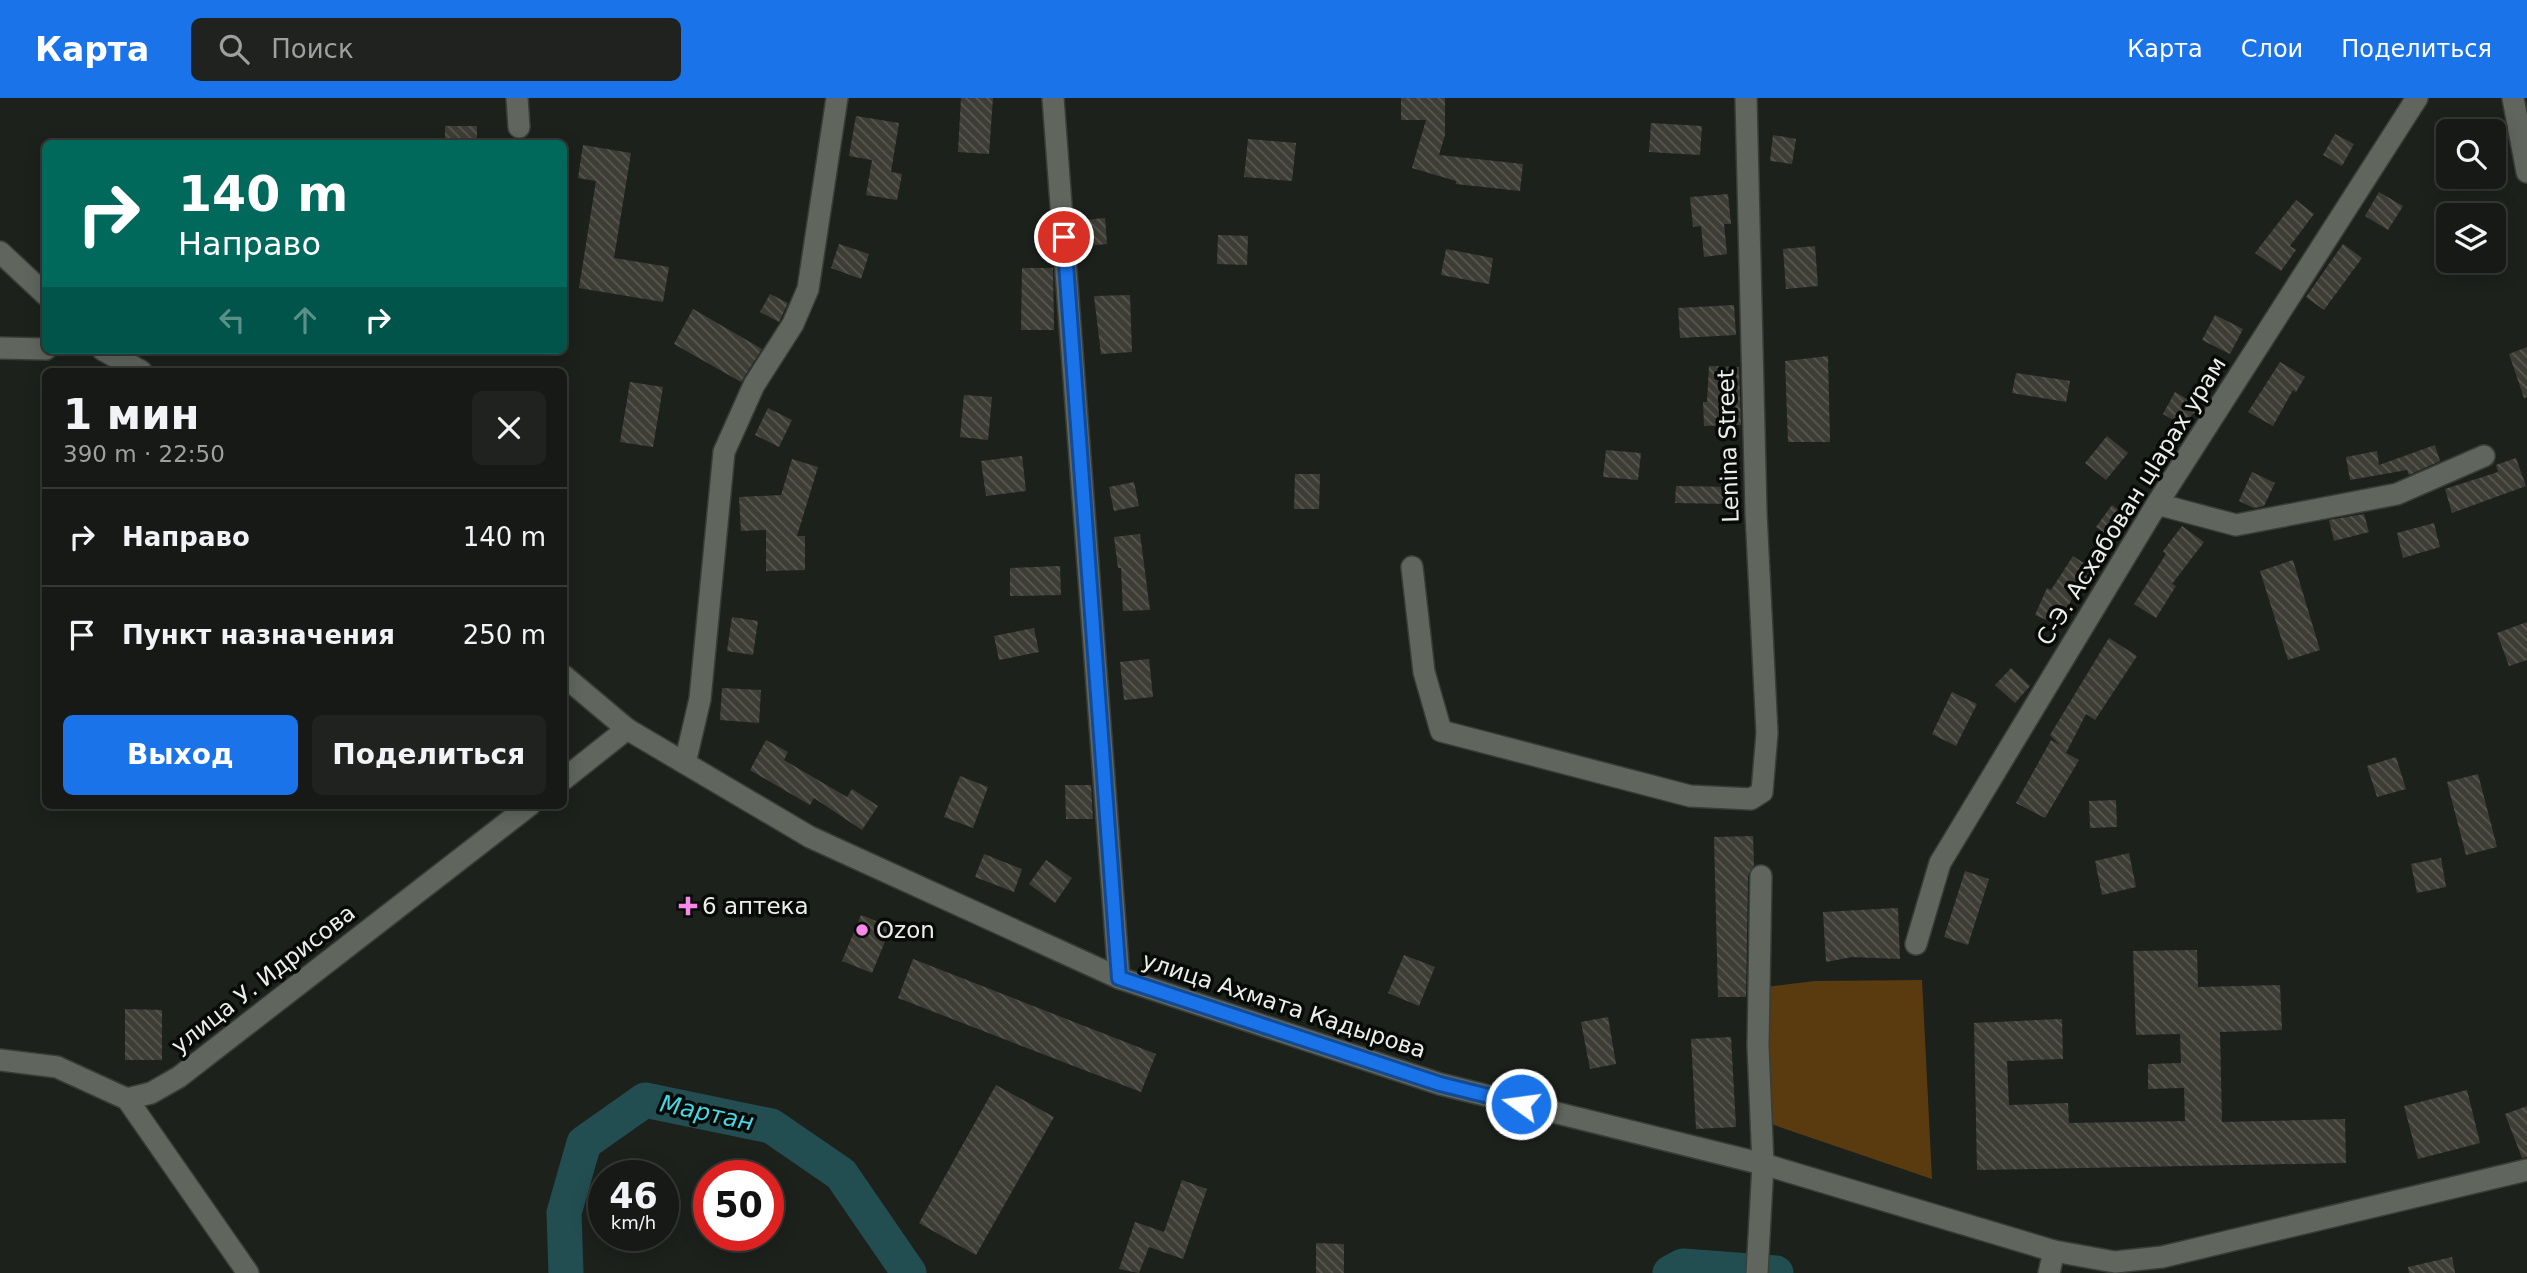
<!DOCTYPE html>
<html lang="ru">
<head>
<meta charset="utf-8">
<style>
	body { margin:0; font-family:"DejaVu Sans",sans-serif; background:#1f221e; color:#f1f3f6; height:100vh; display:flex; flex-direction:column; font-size:26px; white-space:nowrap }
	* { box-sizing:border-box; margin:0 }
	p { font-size:23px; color:#9ea0a0 }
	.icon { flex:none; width:38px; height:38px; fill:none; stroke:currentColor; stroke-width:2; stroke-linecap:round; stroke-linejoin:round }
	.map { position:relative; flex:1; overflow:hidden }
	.panel { position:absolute; left:42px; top:270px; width:525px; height:441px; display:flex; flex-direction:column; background:#161915; border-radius:10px; box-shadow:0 4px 18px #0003,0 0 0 2px #353834 }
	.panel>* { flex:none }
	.top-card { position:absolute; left:42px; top:42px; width:525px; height:214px; border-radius:10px; box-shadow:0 4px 18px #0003,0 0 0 2px #353834; background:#00695c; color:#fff; overflow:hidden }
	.tools { position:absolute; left:2436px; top:21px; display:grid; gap:14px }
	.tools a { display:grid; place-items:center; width:70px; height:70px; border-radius:10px; background:#161915; box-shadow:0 4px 18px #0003,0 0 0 2px #353834; font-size:35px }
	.speed { position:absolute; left:588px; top:1062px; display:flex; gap:14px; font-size:35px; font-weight:700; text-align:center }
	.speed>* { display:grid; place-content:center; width:91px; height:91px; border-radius:50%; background:#161915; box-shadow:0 4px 18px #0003,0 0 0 2px #353834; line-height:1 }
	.speed small { font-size:18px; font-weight:400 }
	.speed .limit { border:10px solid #d22; background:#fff; color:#111 }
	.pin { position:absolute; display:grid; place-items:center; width:60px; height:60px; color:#fff; margin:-30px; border:4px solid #fff; border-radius:50%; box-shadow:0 2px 7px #0007 }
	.me { position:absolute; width:77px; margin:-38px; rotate:284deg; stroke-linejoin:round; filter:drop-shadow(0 0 5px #0008) }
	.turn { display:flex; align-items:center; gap:24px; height:147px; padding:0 21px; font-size:32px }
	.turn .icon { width:91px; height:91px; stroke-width:2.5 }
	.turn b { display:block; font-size:49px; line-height:60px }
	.lanes { display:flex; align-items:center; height:66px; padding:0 21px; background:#0003; justify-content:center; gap:35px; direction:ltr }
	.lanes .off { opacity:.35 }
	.round { display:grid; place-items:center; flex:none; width:74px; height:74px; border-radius:10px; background:#1f221e }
	.head { display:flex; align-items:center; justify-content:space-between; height:119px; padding:0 21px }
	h1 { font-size:42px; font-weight:800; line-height:52px }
	.button { display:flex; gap:14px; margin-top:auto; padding:14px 21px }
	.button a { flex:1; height:80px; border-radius:10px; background:#1a73e8; color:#fff; font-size:28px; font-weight:800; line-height:80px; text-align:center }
	.button a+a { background:#1f221e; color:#f1f3f6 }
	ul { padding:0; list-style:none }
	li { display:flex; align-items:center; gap:21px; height:98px; padding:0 21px; border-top:2px solid #353834 }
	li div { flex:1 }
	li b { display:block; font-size:26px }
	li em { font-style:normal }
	header { display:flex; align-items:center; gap:42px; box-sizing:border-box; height:98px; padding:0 35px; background:#1a73e8; color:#fff }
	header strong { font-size:33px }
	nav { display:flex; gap:38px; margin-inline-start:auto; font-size:24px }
	.search { width:490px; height:63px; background:#1f221e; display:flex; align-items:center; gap:18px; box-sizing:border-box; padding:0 24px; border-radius:10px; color:#9ea0a0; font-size:26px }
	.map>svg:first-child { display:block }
	.green { fill:#5a3b10 }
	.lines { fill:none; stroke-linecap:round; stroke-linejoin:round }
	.river { stroke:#224e52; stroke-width:35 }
	.building { fill:url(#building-back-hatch) }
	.street-casing { stroke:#393d38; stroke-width:24 }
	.secondary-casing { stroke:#393d38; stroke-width:24 }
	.street { stroke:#60655e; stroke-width:21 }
	.secondary { stroke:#60655e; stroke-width:21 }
	.route-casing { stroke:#114b97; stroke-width:18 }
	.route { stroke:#1a73e8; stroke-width:12 }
	.poi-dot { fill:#f888e9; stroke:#080a08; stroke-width:2.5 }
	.labels { text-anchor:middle; stroke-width:7; stroke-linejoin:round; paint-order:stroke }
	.street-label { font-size:23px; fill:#ebeeea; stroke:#080a08 }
	.poi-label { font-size:23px; fill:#ebeeea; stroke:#080a08; text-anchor:start }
	.water-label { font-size:24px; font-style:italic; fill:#45d9e5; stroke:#080a08 }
</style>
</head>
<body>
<header>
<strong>Карта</strong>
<div class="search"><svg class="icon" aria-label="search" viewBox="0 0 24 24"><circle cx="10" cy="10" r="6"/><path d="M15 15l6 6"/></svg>Поиск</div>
<nav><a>Карта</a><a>Слои</a><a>Поделиться</a></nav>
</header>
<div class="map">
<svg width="2527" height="1175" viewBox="0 0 2527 1175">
	<defs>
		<pattern id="building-back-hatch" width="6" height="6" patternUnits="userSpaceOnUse" patternTransform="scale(1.75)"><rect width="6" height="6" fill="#3d3d35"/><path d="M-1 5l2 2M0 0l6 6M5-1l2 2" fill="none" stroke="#595952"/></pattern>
	</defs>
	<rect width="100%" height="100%" fill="#1d211c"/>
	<path class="green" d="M 1922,882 L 1932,1081 L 1765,1024 L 1765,889 L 1815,883 Z"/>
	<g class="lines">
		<path class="river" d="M 566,1175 L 564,1115 L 584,1045 L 645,1002 L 771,1028 L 841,1076 L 909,1175
			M 1670,1175 L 1683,1168 L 1776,1175"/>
	</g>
	<path class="building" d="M 961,0 L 993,0 L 989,56 L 958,54 Z
		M 1401,0 L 1445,0 L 1445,37 L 1439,57 L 1523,66 L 1520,93 L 1456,86 L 1456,83 L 1412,70 L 1426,22 L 1401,22 Z
		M 856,18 L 899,25 L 891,74 L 902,76 L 897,102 L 866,97 L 872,62 L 849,58 Z
		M 1651,25 L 1702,28 L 1700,57 L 1649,54 Z
		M 445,28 L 477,28 L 477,46 L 445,46 Z
		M 2335,36 L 2354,46 L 2342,68 L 2323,57 Z
		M 1773,37 L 1796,41 L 1792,66 L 1770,63 Z
		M 1248,41 L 1296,45 L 1292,83 L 1244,79 Z
		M 583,47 L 631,55 L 614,160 L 669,169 L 663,204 L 579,190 L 596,83 L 578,80 Z
		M 2379,94 L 2403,108 L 2388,132 L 2365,118 Z
		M 1728,96 L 1731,126 L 1724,126 L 1727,156 L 1704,159 L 1701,128 L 1693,129 L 1690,99 Z
		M 2296,102 L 2314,116 L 2290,148 L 2296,152 L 2281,173 L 2255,155 Z
		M 1105,120 L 1107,146 L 1087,148 L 1084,122 Z
		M 1218,137 L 1248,138 L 1247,167 L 1217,166 Z
		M 839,146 L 869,156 L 861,181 L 831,170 Z
		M 2343,146 L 2362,160 L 2324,212 L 2306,199 Z
		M 1815,148 L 1818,188 L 1786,191 L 1783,151 Z
		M 1446,151 L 1493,160 L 1489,186 L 1441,177 Z
		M 1022,170 L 1053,170 L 1054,232 L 1021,232 Z
		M 770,196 L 788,205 L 779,224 L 760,214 Z
		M 1130,197 L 1132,254 L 1101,256 L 1094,198 Z
		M 1734,207 L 1736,237 L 1680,240 L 1678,210 Z
		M 693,211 L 762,251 L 741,284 L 674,246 Z
		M 2215,217 L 2243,231 L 2230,256 L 2202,242 Z
		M 2527,249 L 2527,299 L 2524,300 L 2509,256 Z
		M 1828,258 L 1830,344 L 1788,344 L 1785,263 Z
		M 2280,264 L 2305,279 L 2296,294 L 2293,292 L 2273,328 L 2248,314 Z
		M 1709,268 L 1739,269 L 1741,327 L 1704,328 L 1703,304 L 1707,304 Z
		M 2016,275 L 2070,283 L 2066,304 L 2012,295 Z
		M 630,284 L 663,289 L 653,349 L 620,344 Z
		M 2175,294 L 2200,309 L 2182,327 L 2163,316 Z
		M 964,297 L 992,299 L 988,342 L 960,339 Z
		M 768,310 L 792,322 L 779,349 L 755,337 Z
		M 2107,338 L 2128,355 L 2106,382 L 2085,365 Z
		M 2435,347 L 2440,363 L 2409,377 L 2407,372 L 2350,382 L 2346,359 L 2377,353 L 2379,367 Z
		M 1606,352 L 1641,355 L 1638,382 L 1603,379 Z
		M 1022,358 L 1026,393 L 986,398 L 981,363 Z
		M 2516,360 L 2526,388 L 2452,415 L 2445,391 L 2498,374 L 2496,367 Z
		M 792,361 L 818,369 L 797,438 L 805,438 L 805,472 L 766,473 L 766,432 L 741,433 L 739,399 L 781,397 Z
		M 2252,374 L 2275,385 L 2264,408 L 2254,410 L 2239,403 Z
		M 1295,376 L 1320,376 L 1319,411 L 1294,411 Z
		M 1134,384 L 1139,408 L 1114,413 L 1109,389 Z
		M 1676,388 L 1734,389 L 1734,406 L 1675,405 Z
		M 2112,407 L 2128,419 L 2112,440 L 2096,429 Z
		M 2364,416 L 2369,434 L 2334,443 L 2329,422 Z
		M 2434,425 L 2440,449 L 2403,460 L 2397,435 Z
		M 2182,428 L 2204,444 L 2172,486 L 2176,488 L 2156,520 L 2134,506 L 2166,456 L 2163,453 Z
		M 1140,436 L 1150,512 L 1123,513 L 1121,470 L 1118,470 L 1114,439 Z
		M 2073,458 L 2094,472 L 2084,487 L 2079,484 L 2060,528 L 2035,517 L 2047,490 L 2051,492 Z
		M 2293,462 L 2320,552 L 2288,562 L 2260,473 Z
		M 1060,468 L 1061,497 L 1010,498 L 1010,470 Z
		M 732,519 L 758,523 L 753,557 L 727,553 Z
		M 2527,524 L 2527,562 L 2509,568 L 2497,535 Z
		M 1034,530 L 1039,554 L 999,562 L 994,538 Z
		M 2109,540 L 2137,558 L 2095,622 L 2086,616 L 2066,655 L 2079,662 L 2045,720 L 2016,705 L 2051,642 L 2060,647 L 2050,637 Z
		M 1149,561 L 1153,599 L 1124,602 L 1120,564 Z
		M 2011,570 L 2030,588 L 2015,605 L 1995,587 Z
		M 722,590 L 761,592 L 759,625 L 720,622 Z
		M 1952,594 L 1977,606 L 1956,648 L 1932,636 Z
		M 766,642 L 788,654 L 784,662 L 847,699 L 852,691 L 878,708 L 862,732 L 814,700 L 810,707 L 750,672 Z
		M 2396,659 L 2406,691 L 2377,699 L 2367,668 Z
		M 2478,676 L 2497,749 L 2466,757 L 2447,684 Z
		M 960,678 L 988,689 L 973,730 L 944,719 Z
		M 1065,687 L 1091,687 L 1093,721 L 1066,721 Z
		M 2116,702 L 2117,729 L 2090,730 L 2089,703 Z
		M 1753,738 L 1754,767 L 1748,778 L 1746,899 L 1718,899 L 1714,739 Z
		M 2129,755 L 2136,789 L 2102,797 L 2095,763 Z
		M 984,756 L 1022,771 L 1014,794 L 975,779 Z
		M 2441,760 L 2446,789 L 2417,795 L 2411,766 Z
		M 1046,762 L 1072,780 L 1055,805 L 1029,786 Z
		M 1965,773 L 1989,781 L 1968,847 L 1944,839 Z
		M 1898,810 L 1900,861 L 1852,859 L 1826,864 L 1823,814 Z
		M 861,817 L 891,829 L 872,875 L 842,863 Z
		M 2197,852 L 2198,889 L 2280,887 L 2282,932 L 2220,934 L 2222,1024 L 2345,1021 L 2346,1065 L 1977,1072 L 1974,925 L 2062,921 L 2063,961 L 2007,963 L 2009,1007 L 2068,1005 L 2069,1025 L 2185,1023 L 2184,990 L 2148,991 L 2148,966 L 2181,965 L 2180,936 L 2136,937 L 2133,853 Z
		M 1404,857 L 1435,869 L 1419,908 L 1388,895 Z
		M 913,861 L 1156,956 L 1141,994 L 898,900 Z
		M 125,911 L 162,912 L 162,962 L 125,962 Z
		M 1608,919 L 1616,966 L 1590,971 L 1581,924 Z
		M 1731,939 L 1736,1029 L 1696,1031 L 1691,941 Z
		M 996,987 L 1054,1019 L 976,1157 L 919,1125 Z
		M 2467,992 L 2480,1045 L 2418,1061 L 2404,1008 Z
		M 2527,1008 L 2527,1059 L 2522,1060 L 2505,1016 Z
		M 1182,1082 L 1207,1091 L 1183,1161 L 1149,1149 L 1139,1175 L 1119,1171 L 1135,1124 L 1164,1134 Z
		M 1316,1145 L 1344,1146 L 1344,1175 L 1316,1175 Z
		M 2452,1159 L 2455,1175 L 2409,1175 L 2408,1169 Z"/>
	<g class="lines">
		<g class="street-casing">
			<path id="street" d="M 517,0 L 519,29
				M 1053,0 L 1119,880
				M 2513,0 L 2527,74
				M 0,250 L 46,251
				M 2157,406 L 2236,427 L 2397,396 L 2484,358
				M 1412,469 L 1424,574 L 1441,633 L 1690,698 L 1751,701 L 1762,694 L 1767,635 L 1756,415 L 1746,0
				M 685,665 L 700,601 L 724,354 L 754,287 L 793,226 L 808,191 L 837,0
				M 564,681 L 627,631
				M 1761,778 L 1758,948 L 1763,1066
				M 1916,846 L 1940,765 L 2157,406 L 2417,0
				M 0,962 L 57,969 L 127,1001 L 151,995 L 179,979 L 530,707
				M 127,1001 L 248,1175
				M 2049,1175 L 2054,1153"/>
		</g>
		<g class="secondary-casing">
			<path id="secondary" d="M 0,154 L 46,197
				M 103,252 L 141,273
				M 564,578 L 627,631 L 810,739 L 1119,880 L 1440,986 L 1763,1066 L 2054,1153 L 2115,1164 L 2162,1159 L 2527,1072
				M 1757,1175 L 1763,1066"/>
		</g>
		<use href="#street" class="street"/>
		<use href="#secondary" class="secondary"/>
	</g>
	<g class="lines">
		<g class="route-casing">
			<path id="route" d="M 1064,139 L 1119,880 L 1440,986 L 1521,1006"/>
		</g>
		<use href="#route" class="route"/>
	</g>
	<g class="poi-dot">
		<path d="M684.5 797.5h7v7h7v7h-7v7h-7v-7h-7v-7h7z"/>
		<circle cx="862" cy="832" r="7"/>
	</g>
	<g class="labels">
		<g class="street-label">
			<text transform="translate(1728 348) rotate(-92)" y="8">Lenina Street</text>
			<text transform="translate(2131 403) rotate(-58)" y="8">С-Э. Асхабован цIарах урам</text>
			<text transform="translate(263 881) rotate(-38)" y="8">улица У. Идрисова</text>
			<text transform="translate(1284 907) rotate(18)" y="8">улица Ахмата Кадырова</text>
		</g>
		<g class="poi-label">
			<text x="702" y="816">6 аптека</text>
			<text x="876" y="840">Ozon</text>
		</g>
		<g class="water-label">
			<text transform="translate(707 1015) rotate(12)" y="8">Мартан</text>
		</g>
	</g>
</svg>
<div class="tools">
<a><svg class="icon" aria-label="search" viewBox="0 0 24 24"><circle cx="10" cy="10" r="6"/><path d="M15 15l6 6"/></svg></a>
<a><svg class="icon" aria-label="layers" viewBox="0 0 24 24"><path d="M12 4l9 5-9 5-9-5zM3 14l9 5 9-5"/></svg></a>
</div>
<div class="speed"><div>46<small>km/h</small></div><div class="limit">50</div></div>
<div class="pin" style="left:1064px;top:139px;background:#d93025"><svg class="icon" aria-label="arrive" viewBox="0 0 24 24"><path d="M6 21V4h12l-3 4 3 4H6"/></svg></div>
<svg class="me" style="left:1521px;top:1006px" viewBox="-20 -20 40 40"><circle r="17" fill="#1a73e8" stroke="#fff" stroke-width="3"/><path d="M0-11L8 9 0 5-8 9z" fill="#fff"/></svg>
<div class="top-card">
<div class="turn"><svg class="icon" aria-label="right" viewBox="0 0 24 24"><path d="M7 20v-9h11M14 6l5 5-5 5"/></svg><div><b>140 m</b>Направо</div></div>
<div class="lanes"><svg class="icon off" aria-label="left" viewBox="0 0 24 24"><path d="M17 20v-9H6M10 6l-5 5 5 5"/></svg><svg class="icon off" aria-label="ahead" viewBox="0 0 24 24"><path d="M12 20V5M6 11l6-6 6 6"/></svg><svg class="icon" aria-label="right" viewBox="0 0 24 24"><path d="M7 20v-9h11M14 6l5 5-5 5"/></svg></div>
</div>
<section class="panel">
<div class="head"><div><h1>1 мин</h1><p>390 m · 22:50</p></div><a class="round"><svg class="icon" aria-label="close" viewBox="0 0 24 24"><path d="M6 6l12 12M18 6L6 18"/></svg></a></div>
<ul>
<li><svg class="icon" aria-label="right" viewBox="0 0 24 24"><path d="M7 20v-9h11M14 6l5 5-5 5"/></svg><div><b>Направо</b></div><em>140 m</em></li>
<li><svg class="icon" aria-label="arrive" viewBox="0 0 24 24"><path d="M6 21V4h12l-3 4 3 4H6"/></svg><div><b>Пункт назначения</b></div><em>250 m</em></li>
</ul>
<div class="button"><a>Выход</a><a>Поделиться</a></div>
</section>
</div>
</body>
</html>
